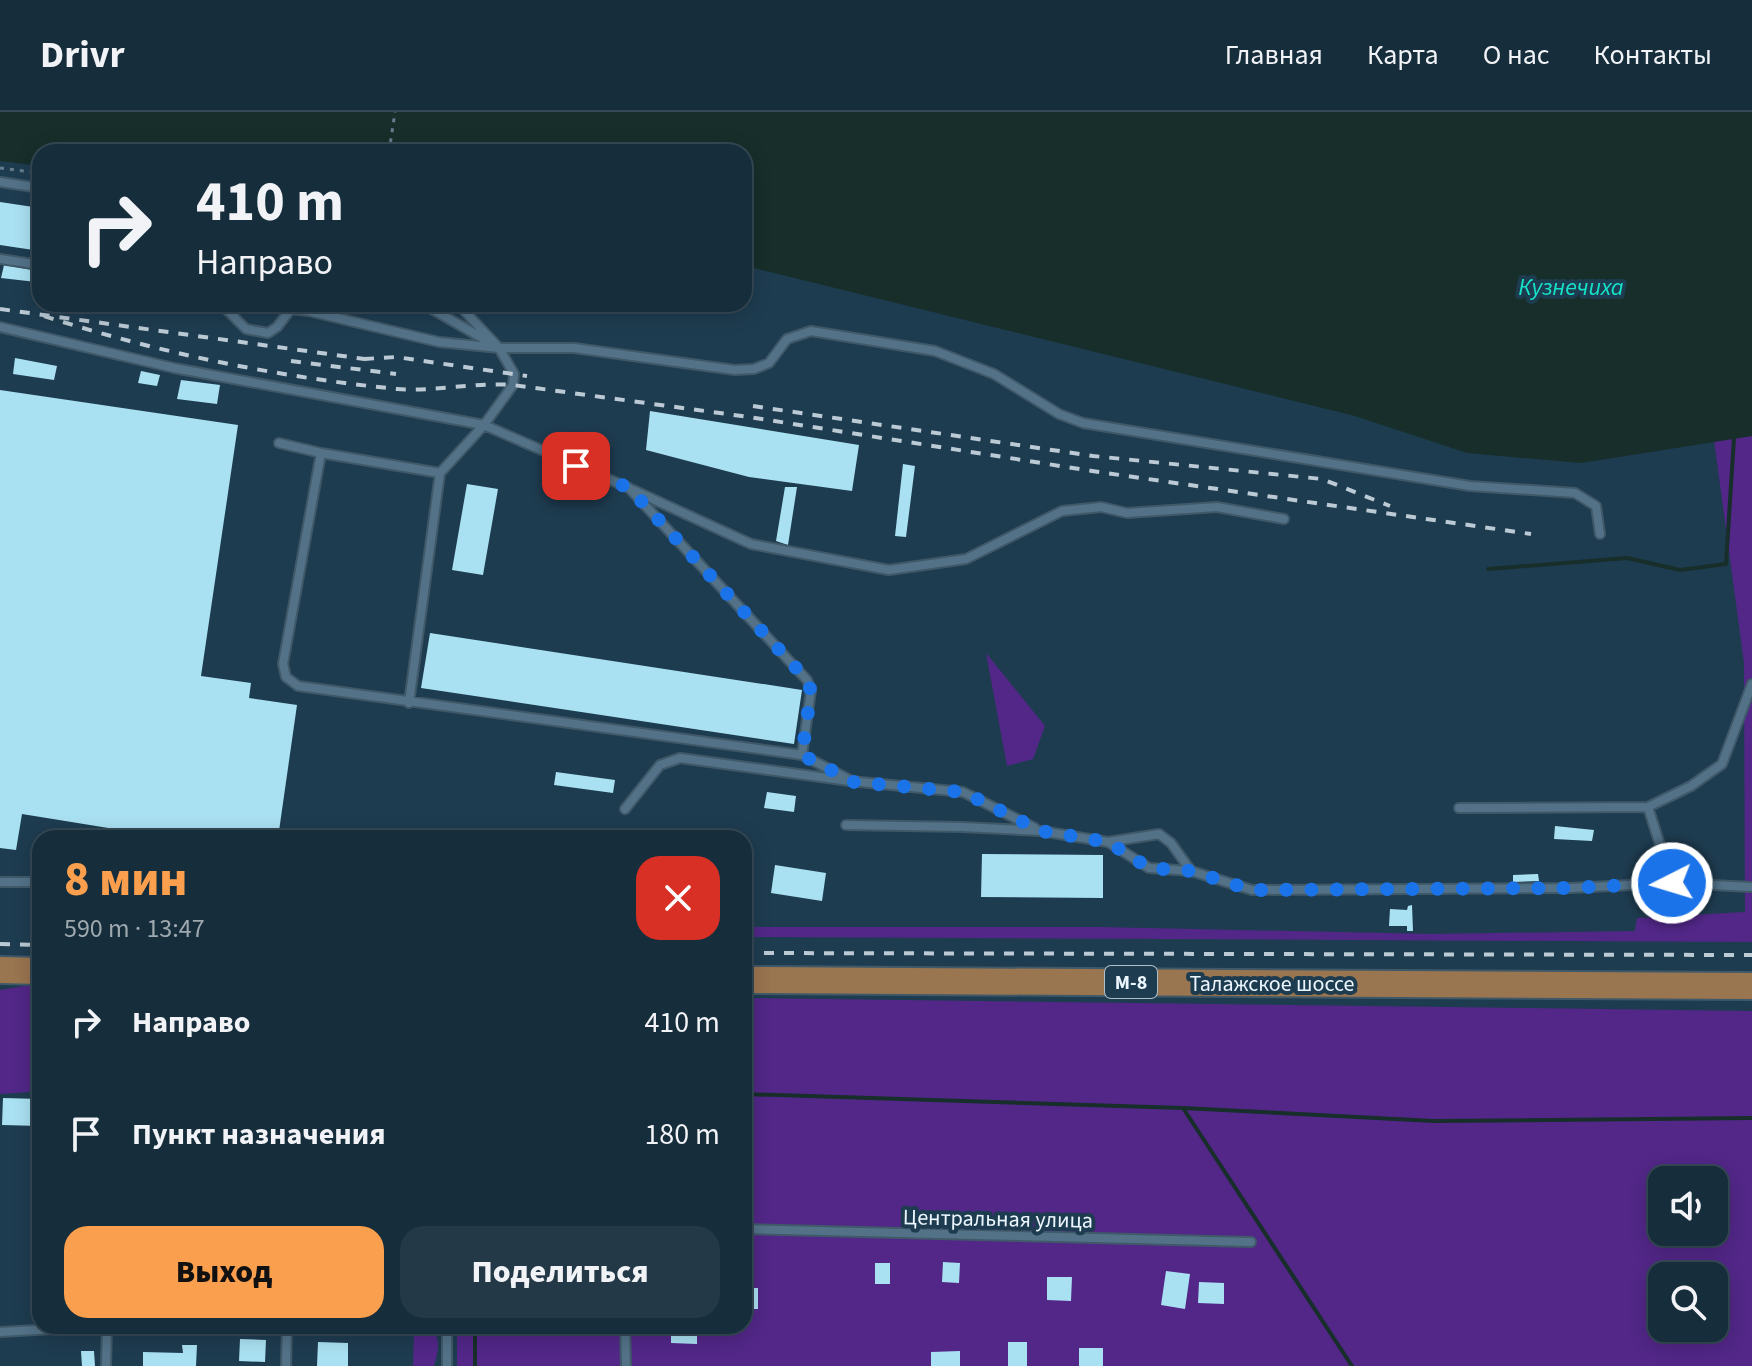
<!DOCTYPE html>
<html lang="ru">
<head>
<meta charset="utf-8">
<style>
	body { margin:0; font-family:"Source Sans 3",sans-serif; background:#233947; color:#f1f3f6; height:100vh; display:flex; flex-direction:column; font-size:30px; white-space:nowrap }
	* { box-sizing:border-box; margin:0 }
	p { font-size:26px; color:#9ea8af }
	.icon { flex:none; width:44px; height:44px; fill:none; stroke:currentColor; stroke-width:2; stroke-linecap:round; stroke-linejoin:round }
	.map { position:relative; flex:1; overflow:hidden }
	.details { position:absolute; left:32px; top:718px; width:720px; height:504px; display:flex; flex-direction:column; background:#162d3c; border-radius:24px; box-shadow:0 4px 20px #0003,0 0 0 2px #354956 }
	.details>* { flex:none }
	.banner { position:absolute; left:32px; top:32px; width:720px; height:168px; border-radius:24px; box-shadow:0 4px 20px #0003,0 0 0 2px #354956; background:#162d3c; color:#f1f3f6; overflow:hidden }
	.controls { position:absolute; left:1648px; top:1054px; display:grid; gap:16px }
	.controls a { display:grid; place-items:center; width:80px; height:80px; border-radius:16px; background:#162d3c; box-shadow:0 4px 20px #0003,0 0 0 2px #354956; font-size:40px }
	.pin { position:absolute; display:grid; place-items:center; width:68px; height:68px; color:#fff; margin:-34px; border-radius:16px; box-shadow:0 4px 12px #0006 }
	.me { position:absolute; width:88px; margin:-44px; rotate:265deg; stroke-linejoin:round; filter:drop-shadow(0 0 6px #0008) }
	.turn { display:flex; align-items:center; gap:28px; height:168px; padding:0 32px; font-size:36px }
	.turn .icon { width:104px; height:104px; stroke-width:2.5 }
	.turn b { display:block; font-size:56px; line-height:68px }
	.round { display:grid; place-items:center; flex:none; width:84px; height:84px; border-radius:24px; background:#233947 }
	.head { display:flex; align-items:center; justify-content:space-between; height:136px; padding:0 32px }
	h1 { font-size:48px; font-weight:800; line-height:60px; color:#fa9f4e }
	.button { display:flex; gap:16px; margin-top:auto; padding:16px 32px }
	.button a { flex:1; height:92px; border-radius:24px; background:#fa9f4e; color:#111; font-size:32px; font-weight:800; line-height:92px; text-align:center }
	.button a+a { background:#233947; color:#f1f3f6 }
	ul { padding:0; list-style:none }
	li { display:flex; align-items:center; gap:24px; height:112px; padding:0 32px }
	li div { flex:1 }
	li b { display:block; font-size:30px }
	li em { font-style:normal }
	header { display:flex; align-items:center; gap:48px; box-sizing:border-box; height:112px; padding:0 40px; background:#162d3c; border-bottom:2px solid #354956 }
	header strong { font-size:38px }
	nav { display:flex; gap:44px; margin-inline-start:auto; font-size:28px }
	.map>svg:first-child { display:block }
	.green { fill:#522788; fill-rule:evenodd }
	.water { fill:#172e2a }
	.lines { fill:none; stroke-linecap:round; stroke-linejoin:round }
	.stream { stroke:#172e2a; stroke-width:4 }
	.building { fill:#aae1f2 }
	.service-casing { stroke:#405969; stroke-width:12 }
	.primary-casing { stroke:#405969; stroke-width:30 }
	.path { stroke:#657c8c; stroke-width:3; stroke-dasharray:4 6; stroke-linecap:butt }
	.service { stroke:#537288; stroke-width:8 }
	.primary { stroke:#997550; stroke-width:26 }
	.rail { stroke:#bbcad4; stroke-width:4; stroke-dasharray:10 10; stroke-linecap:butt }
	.route { stroke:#1a73e8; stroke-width:14; stroke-dasharray:0 25.2 }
	.labels { text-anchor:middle; stroke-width:8; stroke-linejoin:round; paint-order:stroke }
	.shield { fill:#1e3c50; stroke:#aebeca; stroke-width:2 }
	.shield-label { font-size:20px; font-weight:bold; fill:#ecf6fe }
	.street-label { font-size:22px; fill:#ecf6fe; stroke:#1e3c50 }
	.water-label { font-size:24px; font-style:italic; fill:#15e2c6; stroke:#1e3c50 }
</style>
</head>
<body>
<header>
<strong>Drivr</strong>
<nav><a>Главная</a><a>Карта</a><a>О нас</a><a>Контакты</a></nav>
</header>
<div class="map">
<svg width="1752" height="1254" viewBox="0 0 1752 1254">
	<rect width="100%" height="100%" fill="#1e3c50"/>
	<path class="green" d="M 1752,324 L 1752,830 L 746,825 L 745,815 L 1100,815 L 1431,822 L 1635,819 L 1637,806 L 1745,800 L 1744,551 L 1714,328 Z
		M 986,541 L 1045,614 L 1033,647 L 1007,654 Z
		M 24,874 L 40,874 L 40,955 L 29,980 L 0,982 L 0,878 Z
		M 744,886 L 1752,899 L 1752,1254 L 457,1254 L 457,1214 L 744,1214 ZM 1662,1068 L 1714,1068 L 1714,1120 L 1662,1120 ZM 1662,1164 L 1714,1164 L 1714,1216 L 1662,1216 Z
		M 421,1214 L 430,1215 C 442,1227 438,1239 434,1254 L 413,1254 L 414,1220 Z"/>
	<path class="water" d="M 0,0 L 1752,0 L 1752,324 L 1581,351 L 1467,341 L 1355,304 L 746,154 L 744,40 L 40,40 L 40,54 L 0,49 Z"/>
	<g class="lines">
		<path class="stream" d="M 1488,457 L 1627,446 L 1680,458 L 1726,452 L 1734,326
			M 744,982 L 1183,996 L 1434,1009 L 1752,1006
			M 1183,996 L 1352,1254
			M 475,1214 L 475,1254"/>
	</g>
	<path class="building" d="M 0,90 L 40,96 L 40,139 L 0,133 Z
		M 4,153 L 38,159 L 36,170 L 1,166 Z
		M 15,246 L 57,254 L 54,268 L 13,262 Z
		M 141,259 L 160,263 L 157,274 L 138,271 Z
		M 181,268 L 220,273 L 217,292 L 177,287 Z
		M 0,278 L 238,313 L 201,564 L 251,571 L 249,586 L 297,593 L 278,726 L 231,719 L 230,726 L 170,726 L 22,702 L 16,738 L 0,736 Z
		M 650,299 L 859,333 L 852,379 L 749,365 L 646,338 Z
		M 903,352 L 915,354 L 906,425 L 895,424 Z
		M 467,372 L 498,377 L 483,463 L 452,458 Z
		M 785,375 L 797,375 L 788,433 L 776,429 Z
		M 430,521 L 802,578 L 794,632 L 421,576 Z
		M 556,660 L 615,668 L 613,681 L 554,673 Z
		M 767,680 L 796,684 L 794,700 L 764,696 Z
		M 1555,714 L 1594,718 L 1592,729 L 1554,727 Z
		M 982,742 L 1103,743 L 1103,786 L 981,785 Z
		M 775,753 L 826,761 L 822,789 L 771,781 Z
		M 1538,762 L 1539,769 L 1513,770 L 1513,763 Z
		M 1412,793 L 1413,819 L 1407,819 L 1407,814 L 1389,814 L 1390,797 L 1407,798 L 1408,794 Z
		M 3,986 L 40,987 L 40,1014 L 2,1013 Z
		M 943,1150 L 960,1151 L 959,1171 L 942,1170 Z
		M 875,1151 L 890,1151 L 890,1172 L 875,1172 Z
		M 1166,1159 L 1190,1162 L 1185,1197 L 1161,1193 Z
		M 1047,1165 L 1072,1165 L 1071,1189 L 1047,1188 Z
		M 1199,1170 L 1224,1171 L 1224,1192 L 1198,1191 Z
		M 744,1176 L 758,1176 L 758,1197 L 744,1197 Z
		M 671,1214 L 697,1214 L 697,1232 L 671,1231 Z
		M 240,1227 L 266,1228 L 265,1250 L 239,1249 Z
		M 318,1230 L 348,1231 L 348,1254 L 317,1254 Z
		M 1008,1230 L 1027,1230 L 1027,1254 L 1008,1254 Z
		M 182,1233 L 197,1233 L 196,1254 L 143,1254 L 143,1240 L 183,1241 Z
		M 1079,1236 L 1103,1236 L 1103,1254 L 1079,1254 Z
		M 81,1239 L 94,1239 L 95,1254 L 82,1254 Z
		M 960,1239 L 960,1254 L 931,1254 L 931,1240 Z"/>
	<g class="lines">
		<g class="service-casing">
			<path id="service" d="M 0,70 L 40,76
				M 0,147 L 40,153
				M 221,192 L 246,217 L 268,221 L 277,215 L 291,197 L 308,199
				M 304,192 L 308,199 L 439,230 L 499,236 L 574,236 L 735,258 L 754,257 L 769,251 L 787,227 L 811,219 L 935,239 L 994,262 L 1059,302 L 1083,311 L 1470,374 L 1575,381 L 1596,394 L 1600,422
				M 423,192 L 491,231
				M 0,215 L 174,256 L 484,313 L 629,376 L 807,568 L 811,578 L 802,643
				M 279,331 L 321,341
				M 440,361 L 321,341 L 283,552 L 286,565 L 298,574 L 802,643 L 854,670
				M 633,378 L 751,432 L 889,458 L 966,447 L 1062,399 L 1101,395 L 1127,401 L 1217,395 L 1284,407
				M 409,591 L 440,361 L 484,313 L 513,273 L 514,262 L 499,236 L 458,192
				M 1648,695 L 1691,674 L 1722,652 L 1752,572
				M 1459,696 L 1648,695 L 1672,771
				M 625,697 L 660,653 L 680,646 L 850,669 L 963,680 L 1035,716
				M 846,713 L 962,715 L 1041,719 L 1108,730 L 1149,756 L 1191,759 L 1252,778 L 1570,776 L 1672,771 L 1752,775
				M 1108,730 L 1159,722 L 1171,731 L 1191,759
				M 0,770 L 40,770
				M 744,1117 L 1251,1130
				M 447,1214 L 447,1254
				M 625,1214 L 626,1254
				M 0,1220 L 107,1214
				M 106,1254 L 107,1214
				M 286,1254 L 287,1214"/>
		</g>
		<g class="primary-casing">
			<path id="primary" d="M 0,858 L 40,859
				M 744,868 L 1752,874"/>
		</g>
		<path class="path" d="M 389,40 L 395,0
			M 0,56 L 40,61"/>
		<use href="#service" class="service"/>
		<use href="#primary" class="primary"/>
		<path class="rail" d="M 0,197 L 372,248
			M 44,204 C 159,241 277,265 397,277 C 433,280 474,270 513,273 L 749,305 L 1092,359 L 1531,422
			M 364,247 L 396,245 L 527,264
			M 291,249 L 396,262
			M 753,294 L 1093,344 L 1322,367 L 1390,394
			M 0,832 L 40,833
			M 744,841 L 1752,843"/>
	</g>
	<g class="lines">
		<path class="route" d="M 576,354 L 629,376 L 797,557 L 811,578 L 802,643 L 854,670 L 963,680 L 1041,719 L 1108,730 L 1149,756 L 1191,759 L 1252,778 L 1570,776 L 1672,771"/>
	</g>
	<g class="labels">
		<rect class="shield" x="1105" y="854" width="52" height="32" rx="6"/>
		<g class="shield-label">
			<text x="1131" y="877">М-8</text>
		</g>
		<g class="street-label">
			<text x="1272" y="879">Талажское шоссе</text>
			<text transform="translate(998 1106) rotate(1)" y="8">Центральная улица</text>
		</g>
		<g class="water-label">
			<text x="1571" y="183">Кузнечиха</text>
		</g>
	</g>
</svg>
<div class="controls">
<a><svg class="icon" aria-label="sound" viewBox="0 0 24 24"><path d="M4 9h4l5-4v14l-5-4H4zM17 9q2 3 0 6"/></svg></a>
<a><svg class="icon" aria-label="search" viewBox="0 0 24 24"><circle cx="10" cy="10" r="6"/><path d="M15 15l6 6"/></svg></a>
</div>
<div class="pin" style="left:576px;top:354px;background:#d93025"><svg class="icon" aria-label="arrive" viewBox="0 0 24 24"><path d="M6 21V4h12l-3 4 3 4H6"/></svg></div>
<svg class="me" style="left:1672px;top:771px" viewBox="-20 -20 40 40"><circle r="17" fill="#1a73e8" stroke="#fff" stroke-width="3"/><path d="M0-11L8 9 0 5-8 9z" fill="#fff"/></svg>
<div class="banner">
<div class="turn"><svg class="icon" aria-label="right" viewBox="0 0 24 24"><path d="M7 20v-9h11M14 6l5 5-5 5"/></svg><div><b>410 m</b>Направо</div></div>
</div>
<section class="details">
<div class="head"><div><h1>8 мин</h1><p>590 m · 13:47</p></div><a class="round" style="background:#d93025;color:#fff"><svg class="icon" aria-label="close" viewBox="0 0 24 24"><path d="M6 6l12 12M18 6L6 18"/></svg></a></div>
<ul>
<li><svg class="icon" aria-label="right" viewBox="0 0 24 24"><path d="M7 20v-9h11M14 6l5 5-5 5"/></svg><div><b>Направо</b></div><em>410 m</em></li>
<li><svg class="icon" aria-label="arrive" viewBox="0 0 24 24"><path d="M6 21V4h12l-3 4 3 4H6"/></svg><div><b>Пункт назначения</b></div><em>180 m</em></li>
</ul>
<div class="button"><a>Выход</a><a>Поделиться</a></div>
</section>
</div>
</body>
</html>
